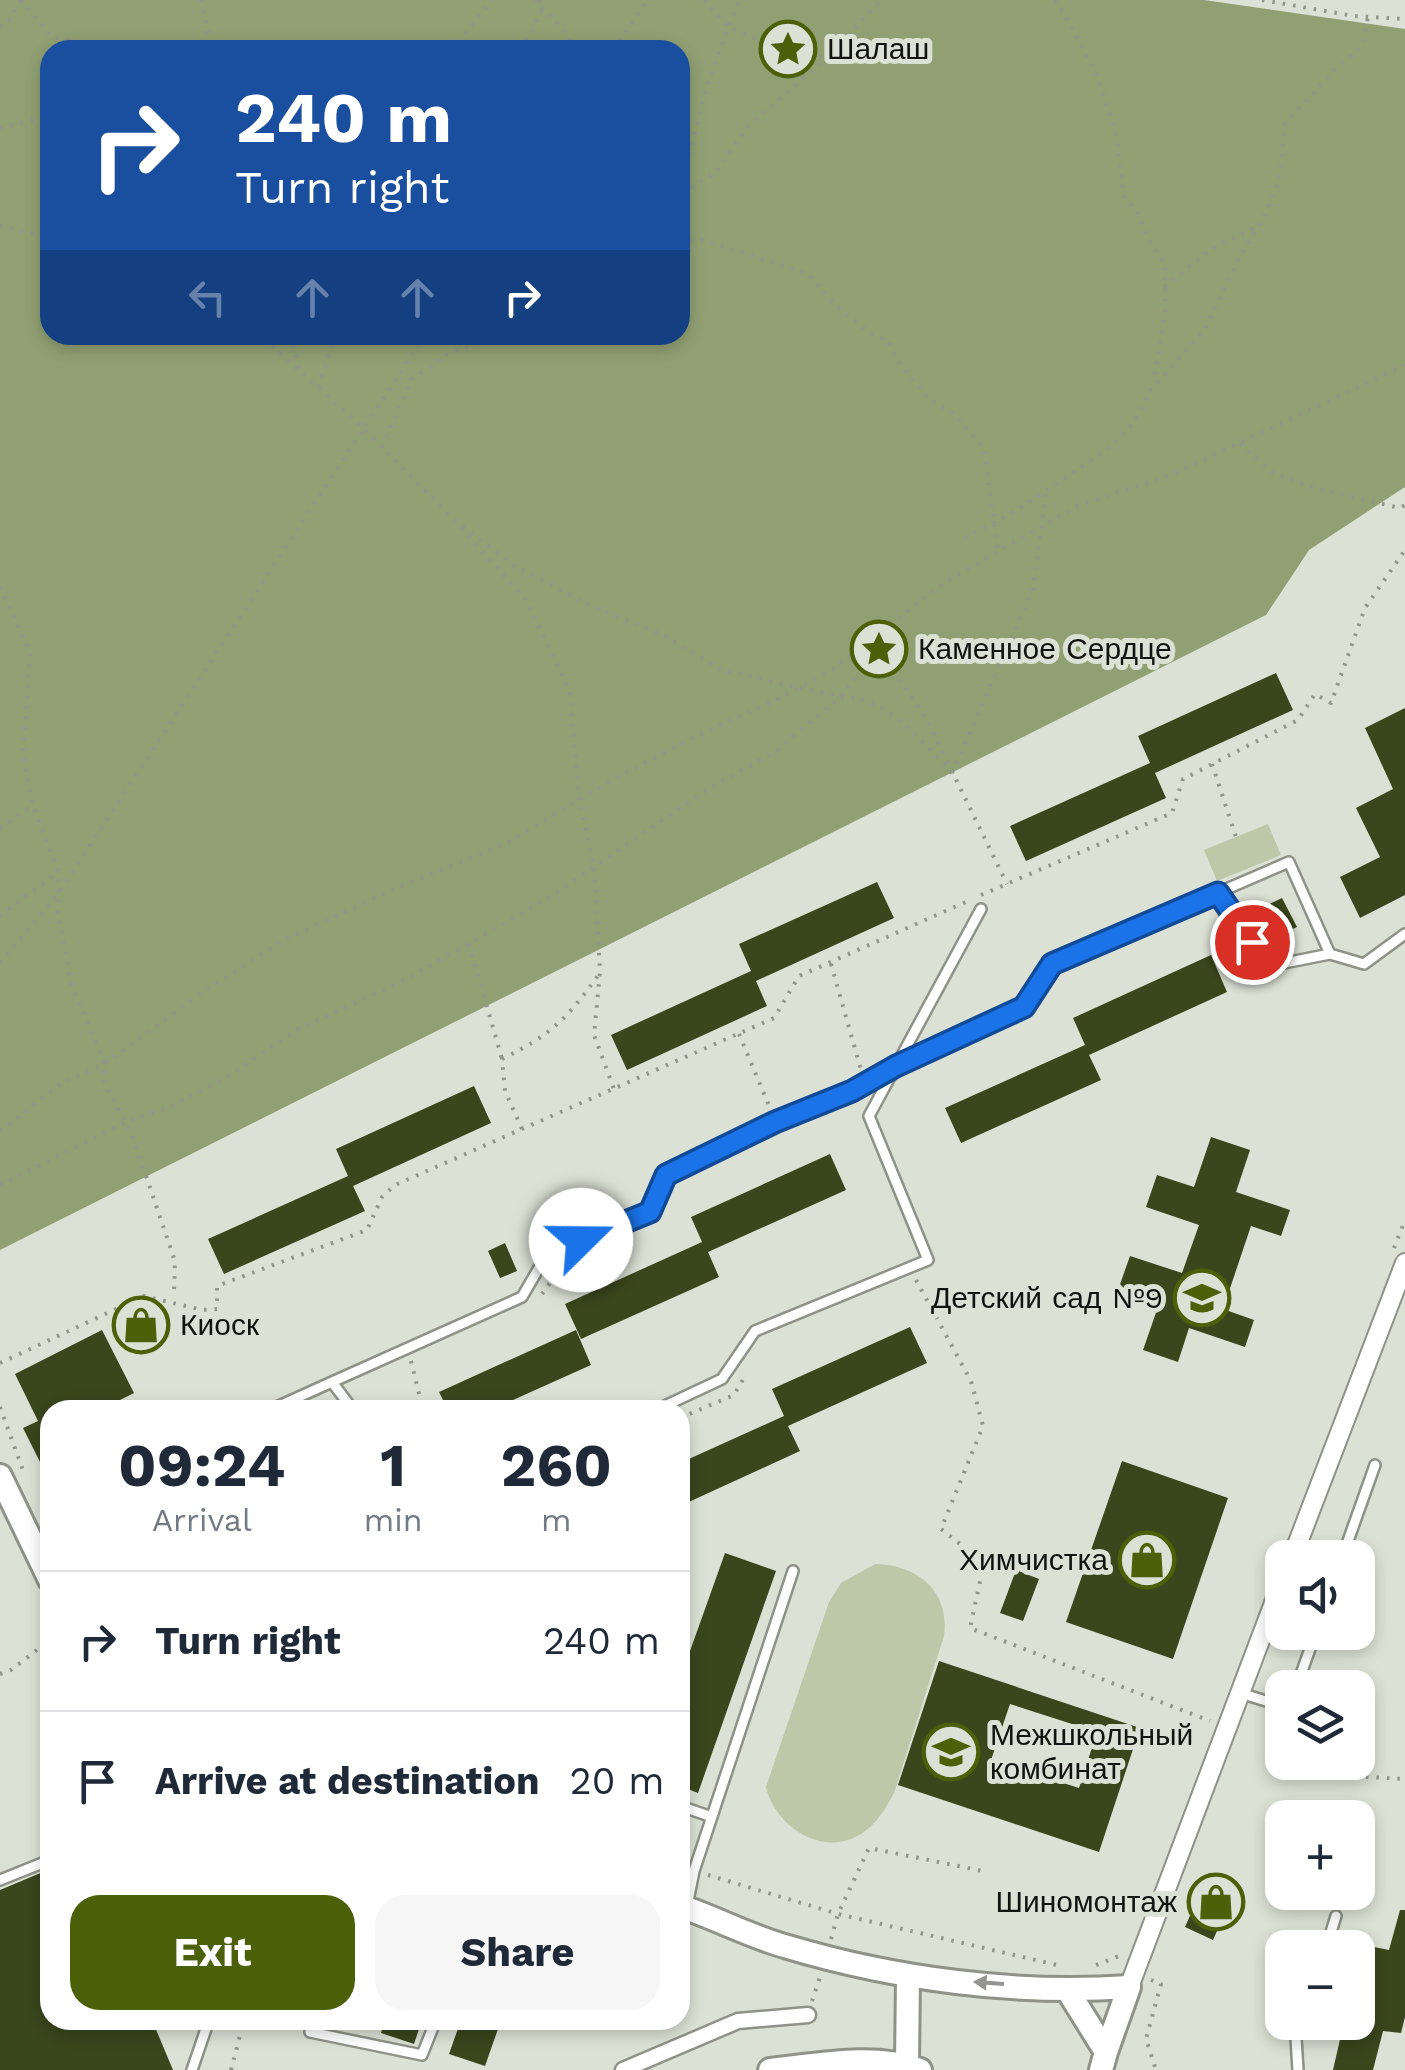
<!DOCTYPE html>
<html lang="en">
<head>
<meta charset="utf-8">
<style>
	body { margin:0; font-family:"Work Sans",sans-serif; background:#f6f6f7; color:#1f2937; height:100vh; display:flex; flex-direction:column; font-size:38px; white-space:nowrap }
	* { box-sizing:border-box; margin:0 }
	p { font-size:32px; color:#747a83 }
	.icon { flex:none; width:55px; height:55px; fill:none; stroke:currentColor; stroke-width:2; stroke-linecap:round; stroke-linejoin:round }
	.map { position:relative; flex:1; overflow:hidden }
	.side { position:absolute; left:40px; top:1400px; width:650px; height:630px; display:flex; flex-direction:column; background:#fff; border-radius:30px; box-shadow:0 5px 15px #0003 }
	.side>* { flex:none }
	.banner { position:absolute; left:40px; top:40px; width:650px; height:305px; border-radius:30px; box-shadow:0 5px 15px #0003; background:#1a4fa0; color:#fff; overflow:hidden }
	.controls { position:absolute; left:1265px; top:1540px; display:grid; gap:20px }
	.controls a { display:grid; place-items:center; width:110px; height:110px; border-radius:20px; background:#fff; box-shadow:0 5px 15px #0003; font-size:50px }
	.pin { position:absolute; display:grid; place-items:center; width:85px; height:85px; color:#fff; margin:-42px; border:5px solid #fff; border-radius:50%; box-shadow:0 2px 10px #0007 }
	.me { position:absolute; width:110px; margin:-55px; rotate:68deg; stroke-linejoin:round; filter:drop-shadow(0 0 8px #0008) }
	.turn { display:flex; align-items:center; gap:35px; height:210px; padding:0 30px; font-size:45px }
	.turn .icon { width:130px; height:130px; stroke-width:2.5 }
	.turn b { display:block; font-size:70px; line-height:85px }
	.lanes { display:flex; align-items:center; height:95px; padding:0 30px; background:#0003; justify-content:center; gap:50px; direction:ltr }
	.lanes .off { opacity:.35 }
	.eta { display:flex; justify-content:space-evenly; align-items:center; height:170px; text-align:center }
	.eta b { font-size:60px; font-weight:700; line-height:70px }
	.action { display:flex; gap:20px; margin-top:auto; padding:20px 30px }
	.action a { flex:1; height:115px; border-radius:30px; background:#4c6009; color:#fff; font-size:40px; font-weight:700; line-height:115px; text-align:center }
	.action a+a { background:#f6f6f7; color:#1f2937 }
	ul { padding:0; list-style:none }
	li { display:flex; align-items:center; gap:30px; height:140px; padding:0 30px; border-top:2px solid #e0e1e3 }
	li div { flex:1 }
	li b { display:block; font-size:38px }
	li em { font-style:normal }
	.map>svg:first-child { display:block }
	.green { fill:#bcc8a7 }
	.forest { fill:#91a073; fill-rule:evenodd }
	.building { fill:#3a461c; fill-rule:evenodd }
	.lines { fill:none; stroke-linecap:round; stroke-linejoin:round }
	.service-casing { stroke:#8e9287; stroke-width:14 }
	.pedestrian-casing { stroke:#8e9287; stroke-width:19 }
	.minor-casing { stroke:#8e9287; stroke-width:22 }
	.tertiary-casing { stroke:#8e9287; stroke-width:28 }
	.path { stroke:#91958c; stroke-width:4; stroke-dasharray:2.5 8; stroke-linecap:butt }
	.service { stroke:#fff; stroke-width:9 }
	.pedestrian { stroke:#fff; stroke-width:14 }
	.minor { stroke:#fff; stroke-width:18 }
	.tertiary { stroke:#fff; stroke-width:22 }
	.oneway { fill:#949593 }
	.route-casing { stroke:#114b97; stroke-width:25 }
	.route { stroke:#1a73e8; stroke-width:18 }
	.labels { text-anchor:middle; stroke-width:10; stroke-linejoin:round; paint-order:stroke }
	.poi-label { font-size:30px; fill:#11130f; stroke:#dce1d5; text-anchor:start }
</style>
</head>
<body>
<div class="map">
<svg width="1405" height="2070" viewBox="0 0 1405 2070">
	<rect width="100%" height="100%" fill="#dce1d5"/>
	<path class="green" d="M 1268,824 L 1281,855 L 1217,881 L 1204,850 Z
		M 875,1564 C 918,1565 950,1591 944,1636 L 894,1793 C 884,1812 872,1831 851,1839 C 814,1853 774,1822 766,1787 L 829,1602 L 841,1583 Z"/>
	<path class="forest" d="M 0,0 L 1204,0 L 1405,29 L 1405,487 L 1309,550 L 1266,615 L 0,1250 ZM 50,50 L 680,50 L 680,335 L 50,335 Z"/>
	<path class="building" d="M 1276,673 L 1293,710 L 1155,773 L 1166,798 L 1026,861 L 1010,826 L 1150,763 L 1138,736 Z
		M 1405,708 L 1405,895 L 1360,918 L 1340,877 L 1380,857 L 1356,808 L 1393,789 L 1365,728 Z
		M 877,882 L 894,918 L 756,981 L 767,1006 L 627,1070 L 611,1035 L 751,971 L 739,944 Z
		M 1282,898 L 1297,927 L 1280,935 L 1265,906 Z
		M 1211,955 L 1227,992 L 1089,1055 L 1101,1080 L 961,1143 L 945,1108 L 1085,1045 L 1073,1018 Z
		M 474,1086 L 491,1123 L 353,1186 L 365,1211 L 224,1274 L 208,1239 L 348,1176 L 336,1149 Z
		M 1211,1137 L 1250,1150 L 1236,1192 L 1290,1210 L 1281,1236 L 1251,1226 L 1223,1309 L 1254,1320 L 1245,1347 L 1189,1328 L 1178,1362 L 1143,1350 L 1159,1304 L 1118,1290 L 1130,1256 L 1182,1273 L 1199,1225 L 1146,1207 L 1157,1175 L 1194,1187 Z
		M 830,1154 L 846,1190 L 708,1252 L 719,1277 L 581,1339 L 565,1304 L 702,1242 L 691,1217 Z
		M 505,1243 L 517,1271 L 500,1278 L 488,1251 Z
		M 910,1327 L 927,1363 L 788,1426 L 800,1451 L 680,1506 L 680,1463 L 784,1416 L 772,1389 Z
		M 102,1330 L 134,1393 L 100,1410 L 50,1410 L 50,1482 L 23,1428 L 38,1421 L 15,1374 Z
		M 576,1330 L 591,1365 L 491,1410 L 448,1410 L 439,1392 Z
		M 1122,1461 L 1228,1498 L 1173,1659 L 1066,1622 Z
		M 725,1553 L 776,1571 L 698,1793 L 680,1786 L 680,1679 Z
		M 1016,1570 L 1039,1579 L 1023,1621 L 1000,1613 Z
		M 939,1661 L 1140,1728 L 1099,1852 L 898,1785 ZM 1010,1704 L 1097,1732 L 1079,1788 L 991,1760 Z
		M 50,1869 L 50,2020 L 152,2020 L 173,2070 L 0,2070 L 0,1890 Z
		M 1209,1873 L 1237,1886 L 1213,1940 L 1185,1927 Z
		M 1400,1910 L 1405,1910 L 1405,2017 L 1401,2033 L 1383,2031 L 1373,2070 L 1333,2070 L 1344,2022 L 1358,2022 L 1358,2009 L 1374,1947 L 1389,1950 Z
		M 385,2020 L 422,2020 L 414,2044 L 381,2033 Z
		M 461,2020 L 472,2020 L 498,2029 L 485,2066 L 449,2054 Z"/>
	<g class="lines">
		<g class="service-casing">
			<path id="service" d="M 1218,893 L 1269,966 L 1330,954
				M 270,1410 L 332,1382
				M 353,1410 L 332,1382 L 522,1297 L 547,1254 L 650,1212 L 666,1175 L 775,1122 L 852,1091 L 896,1066 L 1024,1007 L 1052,964 L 1289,862 L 1330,954 L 1364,964 L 1405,934
				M 656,1410 L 722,1379 L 755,1331 L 928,1260 L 869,1116 L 981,909
				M 1342,1558 L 1375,1465
				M 1296,1688 L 1316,1632
				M 1240,1693 L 1282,1706
				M 680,1806 L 712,1817
				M 0,1880 L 50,1860
				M 687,1906 L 694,1871 L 793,1571
				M 1326,1948 L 1336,1916
				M 314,2020 L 310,2032 L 422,2055 L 436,2020
				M 192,2070 L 209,2020
				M 1298,2070 L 1296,2038 L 1301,2022"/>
		</g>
		<g class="pedestrian-casing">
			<path id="pedestrian" d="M 623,2070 L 738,2021 L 808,2015"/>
		</g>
		<g class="minor-casing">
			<path id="minor" d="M 1292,1558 L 1405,1263
				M 1129,1987 L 1282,1582"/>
		</g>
		<g class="tertiary-casing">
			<path id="tertiary" d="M 0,1476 L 50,1580
				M 680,1906 C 716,1918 751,1937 788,1947 C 895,1979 1017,1995 1129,1987 L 1106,2052
				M 1068,1991 L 1106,2052 L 1101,2070
				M 907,2065 L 908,1977
				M 770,2070 C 817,2065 874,2053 920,2070"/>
		</g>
		<path class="path" d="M 21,0 L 52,37 L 98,45 L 109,50
			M 201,0 L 212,50
			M 534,0 L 563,29 L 575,50
			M 704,0 L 729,28 L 767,43 L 781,57 L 828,57
			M 1055,0 L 1070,24 L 1097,76 L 1116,133 L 1124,196 L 1135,209 L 1154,249 L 1165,264 L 1165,313 L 1154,380
			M 1262,0 L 1354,16 L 1405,19
			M 0,27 L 11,18 L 21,0
			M 452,50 L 492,0
			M 522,50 L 542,10 L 540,0
			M 614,50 L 647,0
			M 0,128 L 50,116
			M 682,193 L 715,173 L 750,124 L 828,57 L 881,0
			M 680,196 L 706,88 L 739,0
			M 0,226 L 50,238
			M 680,241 L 703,240 L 808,274 L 836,306 L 870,333 L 888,341 L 900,364 L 929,399 L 956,415 L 984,449 L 998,553
			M 1164,287 L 1211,249 L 1260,225
			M 254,335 L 273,347 L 364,429 L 449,515 L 527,601 L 570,693 L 579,799 L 594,866 L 600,972 L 594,1035 L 614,1089
			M 290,335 L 300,369
			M 318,387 L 336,335
			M 1240,444 L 1271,472 L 1314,488 L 1400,508 L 1405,505
			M 382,447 L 412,379 L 448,354 L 486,341 L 489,335
			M 463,526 L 513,565 L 591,606 L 665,636 L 719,669 L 840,697 C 885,694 923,743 952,773
			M 965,538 L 1012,513 L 1107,450 L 1133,424 L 1151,389 L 1204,331 L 1238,260 L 1265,215 L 1279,181 L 1285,124 L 1338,66 L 1362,46 L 1368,17
			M 0,587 L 30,651 L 23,755 L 33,805 L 58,872 L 58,912 L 71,984 L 105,1064 L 102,1078 L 131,1132 L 175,1261 L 174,1292
			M 879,633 L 879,649 L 927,720 L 1007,884
			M 1212,764 L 1236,837
			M 952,773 L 1033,589 L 1047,487
			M 0,828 L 33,805
			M 981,895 L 1172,813 L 1183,779 L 1298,720 L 1315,694 L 1331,703 L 1365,608 L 1405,550
			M 0,916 L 58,872
			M 469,944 L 502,1059
			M 0,963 L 58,894 L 425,335
			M 831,964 L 861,1070
			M 739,1034 L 770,1108
			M 522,1129 L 505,1091 L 502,1059 C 551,1035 568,1018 599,974
			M 0,1131 L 63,1082 L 105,1064 L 197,996 L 282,941 L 394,889 L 511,841 L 608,782 L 700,734 L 776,700 L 833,669 L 945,582 L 1079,505 L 1169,476 L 1405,365
			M 0,1185 L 126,1122 L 172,1106 L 232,1074 L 296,1030 L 401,982 L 550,897 L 708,789 L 776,751 L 840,697 L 879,649
			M 1394,1248 L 1405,1220
			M 916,1280 L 971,1381 L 983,1426 L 941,1529 L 984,1563 L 970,1628 L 1210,1721
			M 542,1294 L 563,1265
			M 411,1361 L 423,1410
			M 0,1363 L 144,1296 L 202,1310 L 217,1309 L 217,1286 L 367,1230 L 382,1197 L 395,1185 L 774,1018 L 799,976 L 968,901
			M 0,1407 L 24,1473
			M 680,1418 L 734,1395 L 745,1376
			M 0,1674 L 11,1670 L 50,1640
			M 1311,1762 L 1316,1774 L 1405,1779
			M 708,1875 L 838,1914 L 1057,1965
			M 831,1939 L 838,1914 L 869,1848 L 983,1871
			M 1096,1965 L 1119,1956
			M 1151,1980 L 1161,1984 L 1146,2039 L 1156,2070
			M 812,2001 L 820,1977
			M 231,2070 L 244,2020"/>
		<use href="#service" class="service"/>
		<use href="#pedestrian" class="pedestrian"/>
		<use href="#minor" class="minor"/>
		<use href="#tertiary" class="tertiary"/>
	</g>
	<defs><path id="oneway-solid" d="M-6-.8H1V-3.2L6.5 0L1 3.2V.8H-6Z" transform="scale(2.5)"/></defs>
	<use class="oneway" href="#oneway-solid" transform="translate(989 1983) rotate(-176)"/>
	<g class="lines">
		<g class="route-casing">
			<path id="route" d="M 581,1240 L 650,1212 L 666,1175 L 775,1122 L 852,1091 L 896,1066 L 1024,1007 L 1052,964 L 1218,893 L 1252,942"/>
		</g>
		<use href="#route" class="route"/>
	</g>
	<defs>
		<g id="sight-ring" transform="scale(2.875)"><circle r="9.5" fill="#dce1d5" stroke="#4c6009" stroke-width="1.5"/><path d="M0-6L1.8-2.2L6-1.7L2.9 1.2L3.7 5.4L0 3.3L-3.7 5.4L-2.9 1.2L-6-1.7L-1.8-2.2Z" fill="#4c6009"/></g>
		<g id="school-ring" transform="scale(2.875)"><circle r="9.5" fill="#dce1d5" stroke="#4c6009" stroke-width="1.5"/><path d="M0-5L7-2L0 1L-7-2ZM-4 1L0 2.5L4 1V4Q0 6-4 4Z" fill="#4c6009"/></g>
		<g id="shop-ring" transform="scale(2.875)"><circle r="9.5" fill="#dce1d5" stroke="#4c6009" stroke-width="1.5"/><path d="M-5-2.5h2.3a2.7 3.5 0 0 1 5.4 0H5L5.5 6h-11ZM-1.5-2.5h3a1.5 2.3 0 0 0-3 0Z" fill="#4c6009"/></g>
	</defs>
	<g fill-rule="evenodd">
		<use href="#sight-ring" x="788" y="49"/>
		<use href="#sight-ring" x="879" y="649"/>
		<use href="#school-ring" x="1202" y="1298"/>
		<use href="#shop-ring" x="141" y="1325"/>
		<use href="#shop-ring" x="1147" y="1560"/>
		<use href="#school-ring" x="951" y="1752"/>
		<use href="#shop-ring" x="1216" y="1902"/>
	</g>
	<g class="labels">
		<g class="poi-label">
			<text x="827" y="59">Шалаш</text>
			<text x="918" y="659">Каменное Сердце</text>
			<text x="1163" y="1308" text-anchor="end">Детский сад №9</text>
			<text x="180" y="1335">Киоск</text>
			<text x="1108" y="1570" text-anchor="end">Химчистка</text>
			<text x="990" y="1745">Межшкольный<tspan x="990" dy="34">комбинат</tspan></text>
			<text x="1177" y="1912" text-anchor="end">Шиномонтаж</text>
		</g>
	</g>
</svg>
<div class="controls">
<a><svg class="icon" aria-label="sound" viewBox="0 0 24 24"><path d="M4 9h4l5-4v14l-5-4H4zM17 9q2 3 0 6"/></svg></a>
<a><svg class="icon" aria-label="layers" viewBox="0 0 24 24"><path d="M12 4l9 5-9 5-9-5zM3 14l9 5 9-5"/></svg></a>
<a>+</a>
<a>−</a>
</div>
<div class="pin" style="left:1252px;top:942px;background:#d93025"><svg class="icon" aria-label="arrive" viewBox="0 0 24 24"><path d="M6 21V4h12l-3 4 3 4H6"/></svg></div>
<svg class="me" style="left:581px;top:1240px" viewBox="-20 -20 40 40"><circle r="19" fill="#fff"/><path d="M0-13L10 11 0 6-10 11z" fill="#1a73e8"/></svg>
<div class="banner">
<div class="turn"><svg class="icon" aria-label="right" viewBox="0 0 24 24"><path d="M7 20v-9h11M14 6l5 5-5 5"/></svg><div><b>240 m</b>Turn right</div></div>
<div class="lanes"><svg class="icon off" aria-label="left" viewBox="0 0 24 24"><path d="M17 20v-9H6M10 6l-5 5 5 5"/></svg><svg class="icon off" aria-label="ahead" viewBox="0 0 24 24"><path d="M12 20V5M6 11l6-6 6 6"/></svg><svg class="icon off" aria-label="ahead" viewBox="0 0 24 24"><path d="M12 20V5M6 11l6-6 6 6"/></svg><svg class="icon" aria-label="right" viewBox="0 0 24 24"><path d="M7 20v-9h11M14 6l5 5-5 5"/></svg></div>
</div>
<section class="side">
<div class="eta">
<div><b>09:24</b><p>Arrival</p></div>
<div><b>1</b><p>min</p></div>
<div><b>260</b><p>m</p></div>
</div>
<ul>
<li><svg class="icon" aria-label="right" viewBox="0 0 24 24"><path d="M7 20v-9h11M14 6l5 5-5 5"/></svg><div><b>Turn right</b></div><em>240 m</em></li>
<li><svg class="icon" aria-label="arrive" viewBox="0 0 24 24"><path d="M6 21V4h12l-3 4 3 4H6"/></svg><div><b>Arrive at destination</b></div><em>20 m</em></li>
</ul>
<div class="action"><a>Exit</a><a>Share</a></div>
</section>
</div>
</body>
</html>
